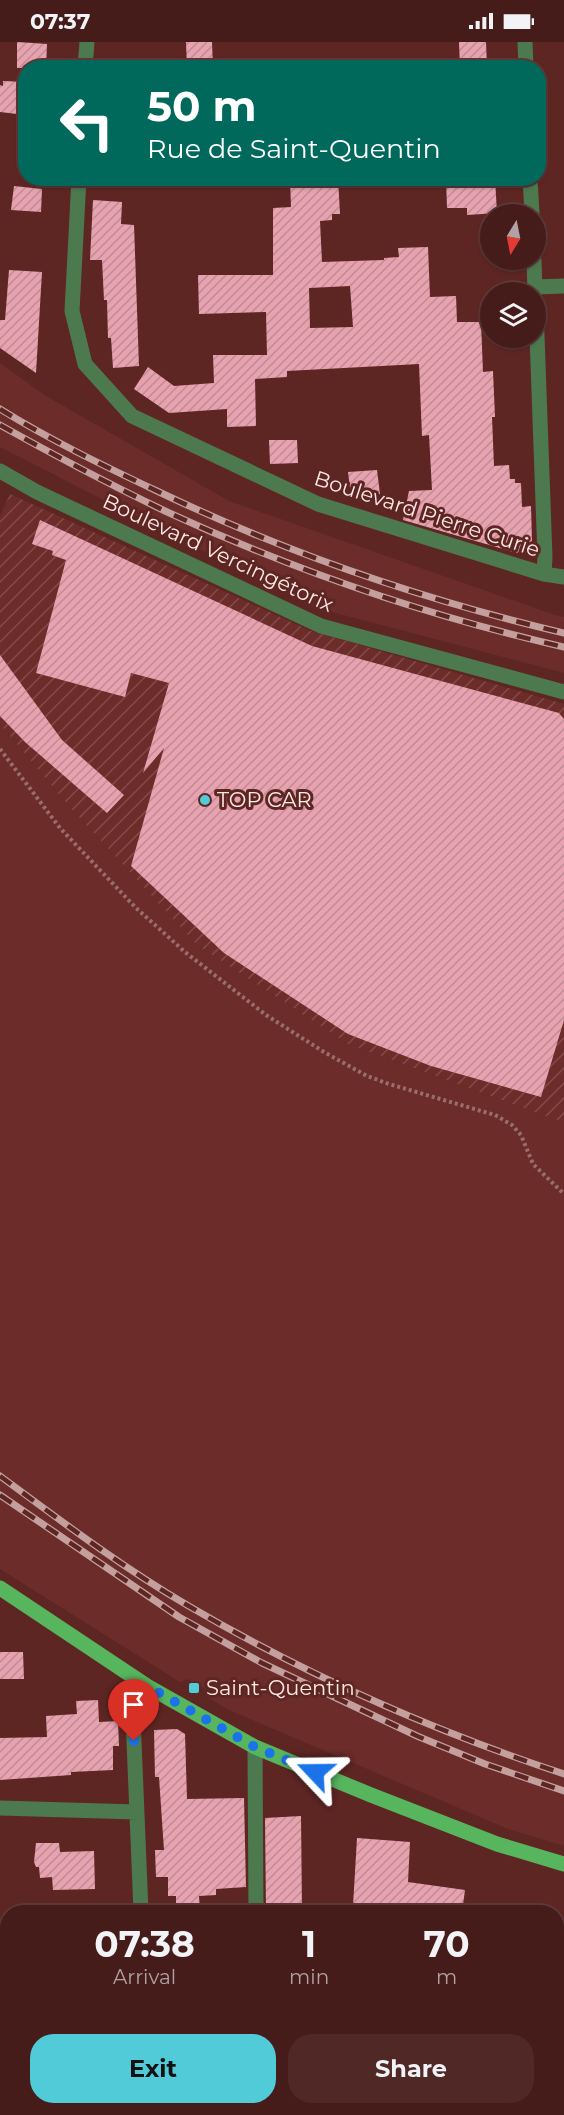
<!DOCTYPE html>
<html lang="en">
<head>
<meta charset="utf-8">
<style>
	body { margin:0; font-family:Montserrat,sans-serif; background:#502927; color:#f1f3f6; height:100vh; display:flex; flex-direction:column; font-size:22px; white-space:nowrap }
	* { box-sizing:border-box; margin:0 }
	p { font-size:20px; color:#b0a1a2 }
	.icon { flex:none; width:33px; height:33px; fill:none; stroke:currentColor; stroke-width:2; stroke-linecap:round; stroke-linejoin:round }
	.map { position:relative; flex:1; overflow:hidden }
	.details { position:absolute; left:0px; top:1863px; width:564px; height:210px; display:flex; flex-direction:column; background:#461c1a; border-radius:24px 24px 0 0; box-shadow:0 2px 4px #0004,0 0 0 2px #5e3a39 }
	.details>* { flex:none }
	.top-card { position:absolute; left:18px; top:18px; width:528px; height:126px; border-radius:24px; box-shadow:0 2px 4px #0004,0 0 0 2px #5e3a39; background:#00695c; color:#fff; overflow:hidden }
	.needle { width:39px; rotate:190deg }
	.tools { position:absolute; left:480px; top:162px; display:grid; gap:12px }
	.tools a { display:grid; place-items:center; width:66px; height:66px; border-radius:50%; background:#461c1a; box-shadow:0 2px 4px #0004,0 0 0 2px #5e3a39; font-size:30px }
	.pin { position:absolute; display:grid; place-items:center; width:51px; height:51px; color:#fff; margin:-62px -26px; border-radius:50% 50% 50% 0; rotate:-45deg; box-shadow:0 0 6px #0007 }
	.pin .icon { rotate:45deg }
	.me { position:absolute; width:66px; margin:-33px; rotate:293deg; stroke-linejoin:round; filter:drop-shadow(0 0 4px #0008) }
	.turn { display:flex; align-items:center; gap:21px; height:126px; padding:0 30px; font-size:27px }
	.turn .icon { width:78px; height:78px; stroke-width:2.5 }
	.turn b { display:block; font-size:42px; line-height:51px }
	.eta { display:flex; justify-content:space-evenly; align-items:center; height:102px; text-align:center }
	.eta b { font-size:36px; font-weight:700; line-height:42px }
	.primary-button { display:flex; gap:12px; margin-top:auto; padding:12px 30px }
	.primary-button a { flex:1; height:69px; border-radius:24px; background:#52cbd8; color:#111; font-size:24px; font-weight:700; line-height:69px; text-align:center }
	.primary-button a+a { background:#502927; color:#f1f3f6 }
	.status { display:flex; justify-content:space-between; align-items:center; height:42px; padding:0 30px; background:#461c1a; direction:ltr }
	.status svg { height:16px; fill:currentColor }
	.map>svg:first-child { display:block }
	.built { fill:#6c2c2a }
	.industrial { fill:url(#industrial-furrows) }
	.building { fill:url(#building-hatch); fill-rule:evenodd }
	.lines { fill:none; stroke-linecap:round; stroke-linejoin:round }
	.path { stroke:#9a6e6c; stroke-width:4; stroke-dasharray:3 3; stroke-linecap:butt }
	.minor { stroke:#4d794f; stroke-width:15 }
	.major { stroke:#57b55e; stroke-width:15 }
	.rail-casing { stroke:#c3a09e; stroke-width:7 }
	.rail { stroke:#5e2623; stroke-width:4.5; stroke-dasharray:14; stroke-linecap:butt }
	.route { stroke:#1a73e8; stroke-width:10; stroke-dasharray:0 18 }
	.poi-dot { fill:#52cbd8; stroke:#5e2623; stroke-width:2 }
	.labels { text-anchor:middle; stroke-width:6; stroke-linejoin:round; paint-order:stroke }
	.street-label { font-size:21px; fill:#fee7e5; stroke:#5e2623 }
	.poi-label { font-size:21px; fill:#fee7e5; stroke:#5e2623; text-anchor:start }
</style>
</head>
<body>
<div class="status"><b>07:37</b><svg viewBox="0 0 49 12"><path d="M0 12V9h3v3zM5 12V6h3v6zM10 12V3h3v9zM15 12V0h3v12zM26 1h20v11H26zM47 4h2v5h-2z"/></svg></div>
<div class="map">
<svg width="564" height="2073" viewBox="0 0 564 2073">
	<defs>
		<pattern id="industrial-furrows" width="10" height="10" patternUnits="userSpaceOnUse" patternTransform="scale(1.5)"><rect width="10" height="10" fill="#6c2c2a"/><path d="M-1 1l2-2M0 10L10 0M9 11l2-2" fill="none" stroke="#824b49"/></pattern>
		<pattern id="building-hatch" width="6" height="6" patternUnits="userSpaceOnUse" patternTransform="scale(1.5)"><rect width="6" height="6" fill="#e7a2b0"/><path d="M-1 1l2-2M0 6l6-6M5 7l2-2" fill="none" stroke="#c08b95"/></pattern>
	</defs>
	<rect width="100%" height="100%" fill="#5e2623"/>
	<path class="built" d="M 0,321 L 46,354 L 229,459 L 555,573 L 564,575 L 564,631 L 313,565 L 0,405 Z
		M 0,682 L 68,763 L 197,903 L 348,1002 L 564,1081 L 564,1804 L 508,1787 L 229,1668 L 205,1654 L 204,1646 L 187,1637 L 180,1640 L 0,1527 Z"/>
	<path class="industrial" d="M 10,452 L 311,589 L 564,662 L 564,1081 L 348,1002 L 197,903 L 68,763 L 0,682 L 0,474 Z"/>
	<path class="building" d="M 17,0 L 47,2 L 46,26 L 17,26 Z
		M 186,0 L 212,0 L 213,26 L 187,26 Z
		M 459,0 L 486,0 L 487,26 L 460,26 Z
		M 3,39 L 26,40 L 26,73 L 0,70 L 0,43 L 3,44 Z
		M 290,136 L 338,136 L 340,172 L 332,172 L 332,178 L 320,179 L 322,220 L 384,218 L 384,216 L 399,215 L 398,206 L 428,205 L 430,255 L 456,254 L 457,280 L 481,280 L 483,330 L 493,329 L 495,375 L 492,375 L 494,424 L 509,423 L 510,437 L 515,437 L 515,441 L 521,441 L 522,465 L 531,464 L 532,499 L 517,511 L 403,478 L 409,449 L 432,448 L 429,393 L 422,394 L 419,322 L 287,329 L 287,335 L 255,337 L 256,384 L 227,385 L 227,367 L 169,371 L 134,347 L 148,325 L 174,344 L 214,341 L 213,313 L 267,313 L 266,270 L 199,272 L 198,233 L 273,233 L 273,166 L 291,165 ZM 350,244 L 353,285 L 310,286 L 309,246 Z
		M 446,136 L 495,136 L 497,171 L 467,173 L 467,166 L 447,166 Z
		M 14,144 L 42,147 L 41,170 L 11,168 Z
		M 93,158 L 122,160 L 121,182 L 134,183 L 139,324 L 113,326 L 111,296 L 108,296 L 107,258 L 104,258 L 102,218 L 90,218 Z
		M 9,228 L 42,230 L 36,331 L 0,306 L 0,278 L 5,278 Z
		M 269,398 L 297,398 L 298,421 L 270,422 Z
		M 377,428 L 380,452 L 351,454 L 348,430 Z
		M 40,478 L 312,604 L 559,671 L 564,677 L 564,978 L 541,1055 L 431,1024 L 348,992 L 224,911 L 131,824 L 164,706 L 143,731 L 169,641 L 131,631 L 125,655 L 36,631 L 66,518 L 52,513 L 53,509 L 32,502 Z
		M 0,613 L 62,698 L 124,753 L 107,771 L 25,700 L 0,674 Z
		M 0,1610 L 23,1610 L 24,1637 L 0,1637 Z
		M 98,1658 L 99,1680 L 118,1679 L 119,1704 L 113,1704 L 113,1728 L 71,1730 L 71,1733 L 0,1738 L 0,1696 L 47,1695 L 46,1674 L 77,1672 L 76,1659 Z
		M 177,1687 L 185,1692 L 187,1757 L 244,1756 L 246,1845 L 216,1847 L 216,1853 L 199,1854 L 200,1870 L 176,1870 L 176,1854 L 168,1854 L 168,1835 L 156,1835 L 155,1808 L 164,1808 L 159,1735 L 155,1735 L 154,1688 Z
		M 301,1774 L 302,1870 L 266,1870 L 265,1776 Z
		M 357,1796 L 410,1800 L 408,1840 L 465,1848 L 462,1870 L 370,1870 L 370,1866 L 353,1864 Z
		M 36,1801 L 59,1801 L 60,1810 L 94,1809 L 95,1847 L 53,1848 L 52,1835 L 40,1836 L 39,1825 L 36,1825 L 34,1820 Z"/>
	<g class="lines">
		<path class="path" d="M 0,707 L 60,786 L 136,866 L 185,910 L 266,973 L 324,1010 L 367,1034 L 389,1042 L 495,1073 L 512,1083 L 521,1093 L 533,1122 L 564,1152"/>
		<path class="minor" d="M 525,0 L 526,26
			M 85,26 L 87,0
			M 79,136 L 72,269 L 85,322 L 132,374 L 318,462 L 544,532 L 564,535
			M 530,136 L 532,172
			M 534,218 L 535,250
			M 535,245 L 564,244
			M 536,266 L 545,515 L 544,532
			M 0,429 L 37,450 L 321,584 L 564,650
			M 255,1705 L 256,1870
			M 0,1766 L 137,1770
			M 141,1870 L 133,1675 L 135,1666 L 147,1644
			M 149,2066 L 149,2073"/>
		<path class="major" d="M 0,1546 L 147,1644 L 255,1705 L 371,1753 L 497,1802 L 564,1822"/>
		<g class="rail-casing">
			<path id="rail" d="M 0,367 C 50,398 104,424 157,449 C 287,511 423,558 564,591
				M 0,383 C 54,413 109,442 165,469 C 293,528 427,574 564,605
				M 0,1434 C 61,1479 122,1525 187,1563 C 306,1633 434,1689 564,1732
				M 0,1453 L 179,1575 L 262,1621 L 417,1694 L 485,1722 L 564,1749"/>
		</g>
		<use href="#rail" class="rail"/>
	</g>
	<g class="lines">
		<path class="route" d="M 134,1699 L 135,1666 L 147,1644 L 255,1705 L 315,1730"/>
	</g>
	<g class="poi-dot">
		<circle cx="205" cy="758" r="6"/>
		<rect x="188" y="1640" width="12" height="12" rx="3"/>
	</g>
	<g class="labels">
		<g class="street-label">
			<text transform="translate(427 472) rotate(18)" y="7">Boulevard Pierre Curie</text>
			<text transform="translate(218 511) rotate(25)" y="7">Boulevard Vercingétorix</text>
		</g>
		<g class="poi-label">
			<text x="217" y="765">TOP CAR</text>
			<text x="206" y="1653">Saint-Quentin</text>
		</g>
	</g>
</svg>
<div class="tools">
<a><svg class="needle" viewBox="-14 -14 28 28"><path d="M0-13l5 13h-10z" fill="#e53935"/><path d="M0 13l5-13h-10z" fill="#b0a1a2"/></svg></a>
<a><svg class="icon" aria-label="layers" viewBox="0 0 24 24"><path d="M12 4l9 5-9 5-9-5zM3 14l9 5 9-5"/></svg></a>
</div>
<div class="pin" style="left:134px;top:1699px;background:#d93025"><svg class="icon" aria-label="arrive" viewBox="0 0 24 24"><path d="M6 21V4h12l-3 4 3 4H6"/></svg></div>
<svg class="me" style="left:315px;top:1730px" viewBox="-20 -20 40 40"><path d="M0-17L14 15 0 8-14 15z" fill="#1a73e8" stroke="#fff" stroke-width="4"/></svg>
<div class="top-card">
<div class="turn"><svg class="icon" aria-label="left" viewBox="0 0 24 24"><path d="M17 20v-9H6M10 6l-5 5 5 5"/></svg><div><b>50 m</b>Rue de Saint-Quentin</div></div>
</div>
<section class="details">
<div class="eta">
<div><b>07:38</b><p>Arrival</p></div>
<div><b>1</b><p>min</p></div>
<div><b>70</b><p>m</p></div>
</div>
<div class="primary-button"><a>Exit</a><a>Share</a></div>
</section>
</div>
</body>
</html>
